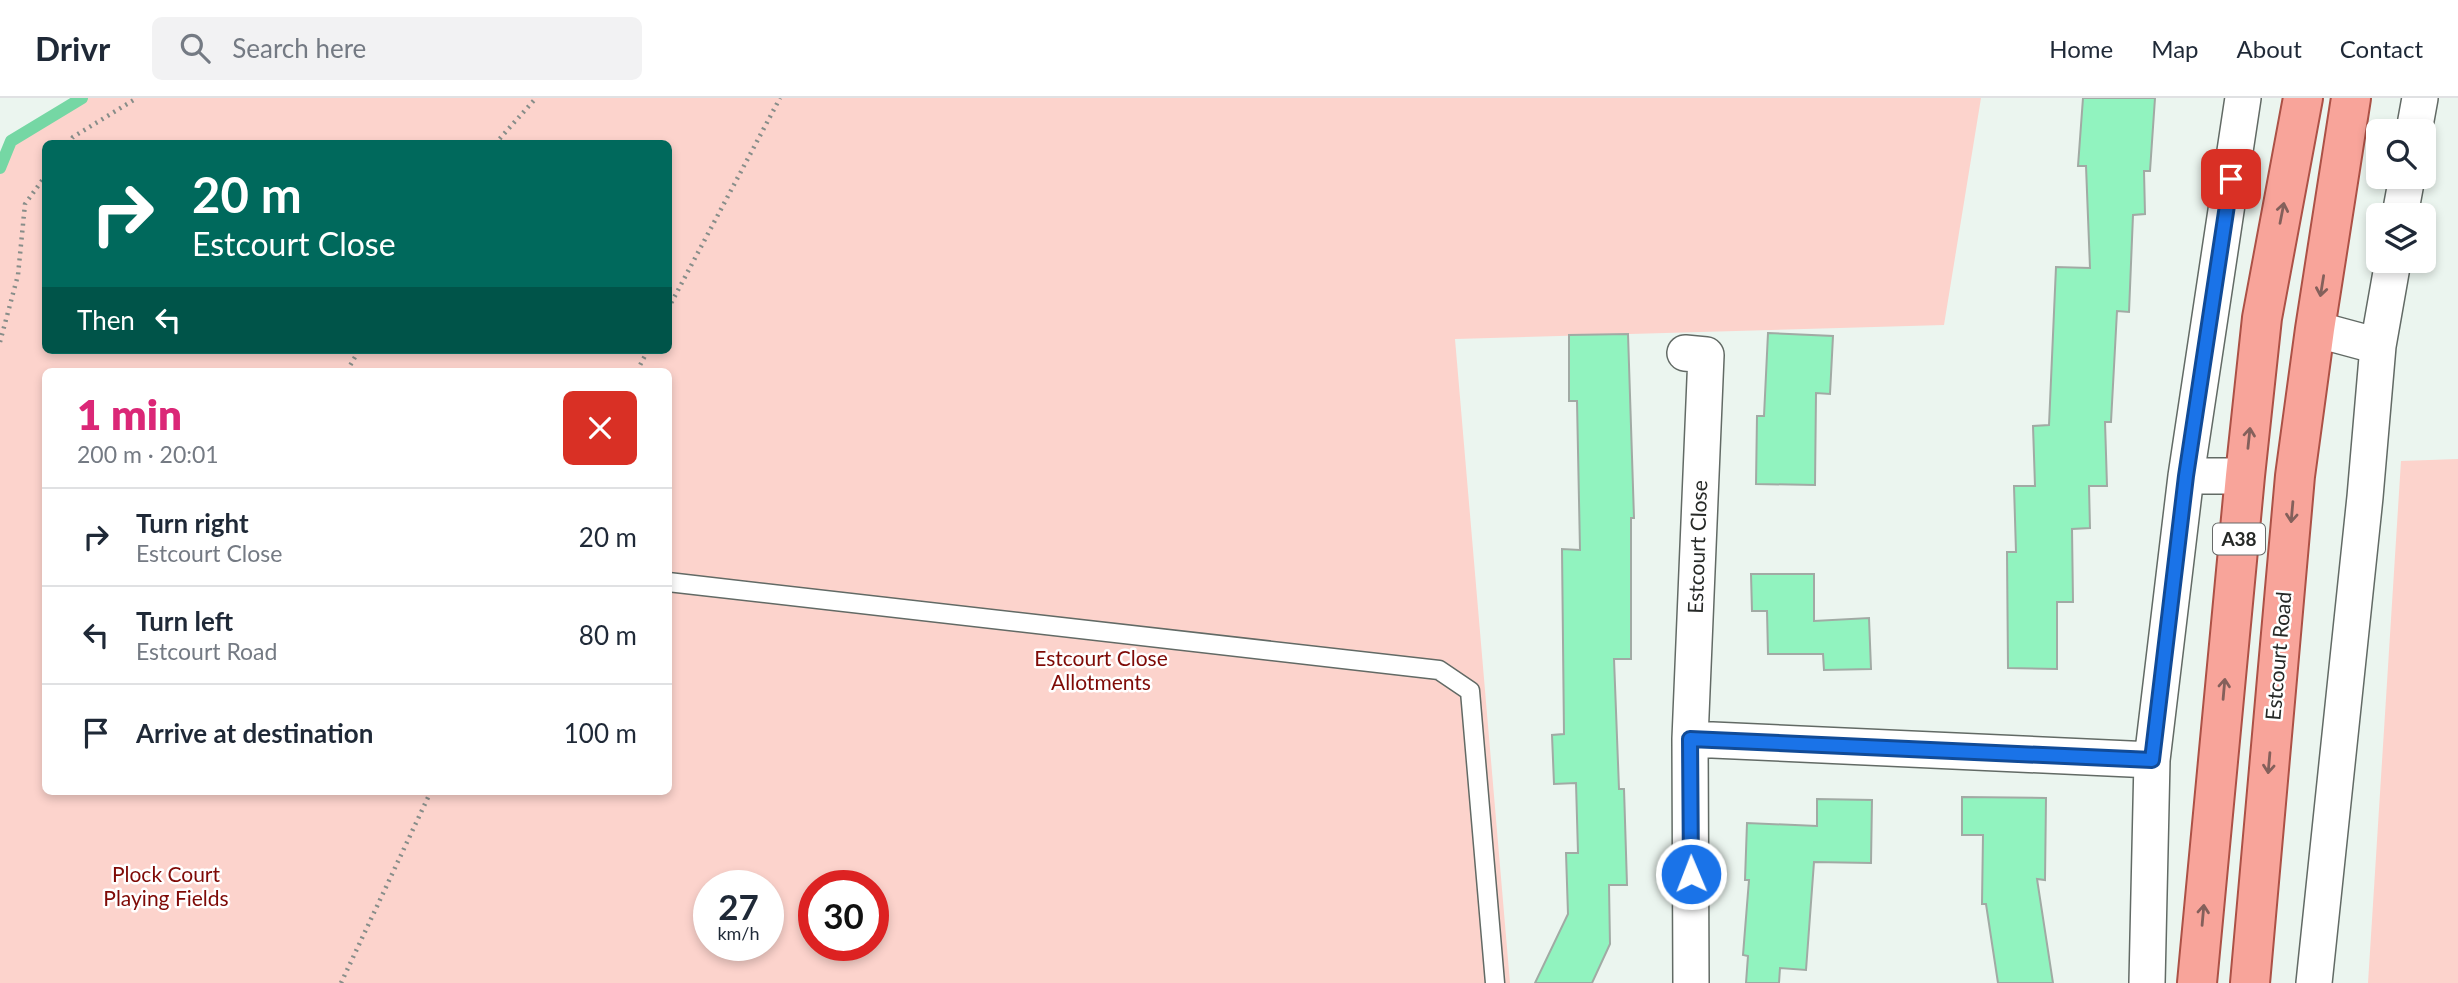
<!DOCTYPE html>
<html lang="en">
<head>
<meta charset="utf-8">
<style>
	body { margin:0; font-family:Lato,sans-serif; background:#f2f2f3; color:#1f2937; height:100vh; display:flex; flex-direction:column; font-size:26px; white-space:nowrap }
	* { box-sizing:border-box; margin:0 }
	p { font-size:23px; color:#747a83 }
	.icon { flex:none; width:38px; height:38px; fill:none; stroke:currentColor; stroke-width:2; stroke-linecap:round; stroke-linejoin:round }
	.map { position:relative; flex:1; overflow:hidden }
	.side { position:absolute; left:42px; top:270px; width:630px; height:427px; display:flex; flex-direction:column; background:#fff; border-radius:10px; box-shadow:0 4px 10px #0003 }
	.side>* { flex:none }
	.top-card { position:absolute; left:42px; top:42px; width:630px; height:214px; border-radius:10px; box-shadow:0 4px 10px #0003; background:#00695c; color:#fff; overflow:hidden }
	.fabs { position:absolute; left:2366px; top:21px; display:grid; gap:14px }
	.fabs a { display:grid; place-items:center; width:70px; height:70px; border-radius:10px; background:#fff; box-shadow:0 4px 10px #0003; font-size:35px }
	.speed { position:absolute; left:693px; top:772px; display:flex; gap:14px; font-size:35px; font-weight:700; text-align:center }
	.speed>* { display:grid; place-content:center; width:91px; height:91px; border-radius:50%; background:#fff; box-shadow:0 4px 10px #0003; line-height:1 }
	.speed small { font-size:18px; font-weight:400 }
	.speed .limit { border:10px solid #d22; background:#fff; color:#111 }
	.pin { position:absolute; display:grid; place-items:center; width:60px; height:60px; color:#fff; margin:-30px; border-radius:14px; box-shadow:0 4px 10px #0006 }
	.me { position:absolute; width:77px; margin:-38px; rotate:359deg; stroke-linejoin:round; filter:drop-shadow(0 0 5px #0008) }
	.turn { display:flex; align-items:center; gap:24px; height:147px; padding:0 35px; font-size:32px }
	.turn .icon { width:91px; height:91px; stroke-width:2.5 }
	.turn b { display:block; font-size:49px; line-height:60px }
	.then { display:flex; align-items:center; height:66px; padding:0 35px; background:#0003; gap:14px; font-size:26px }
	.round { display:grid; place-items:center; flex:none; width:74px; height:74px; border-radius:10px; background:#f2f2f3 }
	.summary { display:flex; align-items:center; justify-content:space-between; height:119px; padding:0 35px }
	h1 { font-size:42px; font-weight:800; line-height:52px; color:#db2777 }
	ul { padding:0; list-style:none }
	li { display:flex; align-items:center; gap:21px; height:98px; padding:0 35px; border-top:2px solid #e0e1e3 }
	li div { flex:1 }
	li b { display:block; font-size:26px }
	li em { font-style:normal }
	header { display:flex; align-items:center; gap:42px; box-sizing:border-box; height:98px; padding:0 35px; background:#fff; border-bottom:2px solid #e0e1e3 }
	header strong { font-size:33px }
	nav { display:flex; gap:38px; margin-inline-start:auto; font-size:24px }
	.search { width:490px; height:63px; background:#f2f2f3; display:flex; align-items:center; gap:18px; box-sizing:border-box; padding:0 24px; border-radius:10px; color:#747a83; font-size:26px }
	.map>svg:first-child { display:block }
	.green { fill:#fcd3cc; fill-rule:evenodd }
	.lines { fill:none; stroke-linecap:round; stroke-linejoin:round }
	.stream { stroke:#75d7a4; stroke-width:12 }
	.building { fill:#91f3bf; stroke:#a1aaa4; stroke-width:2 }
	.lane-casing { stroke:#626a65; stroke-width:21 }
	.street-casing { stroke:#626a65; stroke-width:38 }
	.primary-casing { stroke:#ac5146; stroke-width:42 }
	.path { stroke:#878d89; stroke-width:4.5; stroke-dasharray:2 5; stroke-linecap:butt }
	.lane { stroke:#fff; stroke-width:18 }
	.street { stroke:#fff; stroke-width:35 }
	.primary { stroke:#f8a49a; stroke-width:38 }
	.oneway { stroke:#84605b }
	.route-casing { stroke:#114b97; stroke-width:18 }
	.route { stroke:#1a73e8; stroke-width:12 }
	.labels { text-anchor:middle; stroke-width:5; stroke-linejoin:round; paint-order:stroke }
	.shield { fill:#fff; stroke:#676968; stroke-width:2 }
	.shield-label { font-size:19px; font-weight:bold; fill:#262927 }
	.street-label { font-size:21px; fill:#262927; stroke:#fff }
	.park-label { font-size:21px; fill:#7f0a06; stroke:#fff }
</style>
</head>
<body>
<header>
<strong>Drivr</strong>
<div class="search"><svg class="icon" aria-label="search" viewBox="0 0 24 24"><circle cx="10" cy="10" r="6"/><path d="M15 15l6 6"/></svg>Search here</div>
<nav><a>Home</a><a>Map</a><a>About</a><a>Contact</a></nav>
</header>
<div class="map">
<svg width="2458" height="885" viewBox="0 0 2458 885">
	<rect width="100%" height="100%" fill="#ebf5ef"/>
	<path class="green" d="M 82,0 L 1981,0 L 1944,227 L 1455,241 L 1510,885 L 0,885 L 0,70 L 11,43 ZM 46,46 L 668,46 L 668,252 L 46,252 ZM 46,273 L 668,273 L 668,693 L 46,693 ZM 709,788 L 768,788 L 768,847 L 709,847 ZM 814,788 L 873,788 L 873,847 L 814,847 Z
		M 2458,361 L 2458,885 L 2368,885 L 2401,363 Z"/>
	<g class="lines">
		<path class="stream" d="M 0,70 L 11,43 L 82,0"/>
	</g>
	<path class="building" d="M 2083,0 L 2155,0 L 2150,73 L 2144,73 L 2145,116 L 2133,117 L 2129,214 L 2117,213 L 2111,324 L 2105,324 L 2107,388 L 2089,388 L 2090,430 L 2072,431 L 2073,504 L 2057,504 L 2057,571 L 2008,570 L 2007,454 L 2016,454 L 2014,388 L 2035,388 L 2033,328 L 2049,327 L 2056,169 L 2090,170 L 2086,68 L 2078,68 Z
		M 1768,235 L 1833,238 L 1830,296 L 1816,295 L 1815,387 L 1756,386 L 1757,318 L 1764,318 Z
		M 1628,236 L 1634,420 L 1631,420 L 1631,561 L 1614,561 L 1619,691 L 1624,691 L 1627,787 L 1609,787 L 1610,846 L 1592,885 L 1535,885 L 1568,816 L 1566,755 L 1578,755 L 1576,685 L 1554,686 L 1552,637 L 1564,636 L 1562,451 L 1580,452 L 1577,303 L 1569,303 L 1569,237 Z
		M 1751,476 L 1814,476 L 1814,523 L 1869,520 L 1871,571 L 1824,572 L 1823,556 L 1768,556 L 1767,513 L 1752,513 Z
		M 1962,699 L 2046,700 L 2045,782 L 2037,781 L 2053,885 L 1998,885 L 1986,806 L 1982,806 L 1983,737 L 1962,737 Z
		M 1817,701 L 1872,702 L 1871,765 L 1814,764 L 1806,872 L 1780,870 L 1779,885 L 1746,885 L 1748,858 L 1743,857 L 1749,782 L 1745,782 L 1747,725 L 1817,728 Z"/>
	<g class="lines">
		<g class="lane-casing">
			<path id="lane" d="M 668,484 L 1439,572 L 1470,593 L 1495,885"/>
		</g>
		<g class="street-casing">
			<path id="street" d="M 2414,33 L 2420,0
				M 2400,117 L 2407,79
				M 2315,231 L 2378,248
				M 1685,255 L 1706,257 L 1690,641 L 1691,885
				M 2186,378 L 2245,378
				M 1690,641 L 2152,662
				M 2147,885 L 2152,662 L 2186,378 L 2243,0
				M 2314,885 L 2365,399 L 2378,248 L 2393,163"/>
		</g>
		<g class="primary-casing">
			<path id="primary" d="M 2197,885 L 2245,378 L 2262,220 L 2303,0
				M 2250,885 L 2295,378 L 2315,231 L 2351,0"/>
		</g>
		<path class="path" d="M 68,46 L 73,39 L 137,0
			M 495,46 L 536,0
			M 668,211 L 780,0
			M 0,244 L 18,177 L 25,106 L 46,77
			M 347,273 L 359,252
			M 637,273 L 648,252
			M 341,885 L 431,693"/>
		<use href="#lane" class="lane"/>
		<use href="#street" class="street"/>
		<use href="#primary" class="primary"/>
	</g>
	<defs><path id="oneway-shaft" d="M-6 0H5M1.5-3L5.5 0L1.5 3" fill="none" stroke-width="1.6" stroke-linecap="round" stroke-linejoin="round" transform="scale(1.75)"/></defs>
	<g class="oneway">
		<use href="#oneway-shaft" transform="translate(2282 115) rotate(-79)"/>
		<use href="#oneway-shaft" transform="translate(2322 188) rotate(99)"/>
		<use href="#oneway-shaft" transform="translate(2249 340) rotate(-84)"/>
		<use href="#oneway-shaft" transform="translate(2292 414) rotate(95)"/>
		<use href="#oneway-shaft" transform="translate(2224 591) rotate(-85)"/>
		<use href="#oneway-shaft" transform="translate(2269 665) rotate(95)"/>
		<use href="#oneway-shaft" transform="translate(2203 817) rotate(-85)"/>
	</g>
	<g class="lines">
		<g class="route-casing">
			<path id="route" d="M 1691,776 L 1690,641 L 2152,662 L 2186,378 L 2231,81"/>
		</g>
		<use href="#route" class="route"/>
	</g>
	<g class="labels">
		<rect class="shield" x="2213" y="425.5" width="52" height="31" rx="5"/>
		<g class="shield-label">
			<text x="2239" y="448">A38</text>
		</g>
		<g class="street-label">
			<text transform="translate(1698 449) rotate(-88)" y="7">Estcourt Close</text>
			<text transform="translate(2279 558) rotate(-85)" y="7">Estcourt Road</text>
		</g>
		<g class="park-label">
			<text x="1101" y="568">Estcourt Close<tspan x="1101" dy="24">Allotments</tspan></text>
			<text x="166" y="784">Plock Court<tspan x="166" dy="24">Playing Fields</tspan></text>
		</g>
	</g>
</svg>
<div class="fabs">
<a><svg class="icon" aria-label="search" viewBox="0 0 24 24"><circle cx="10" cy="10" r="6"/><path d="M15 15l6 6"/></svg></a>
<a><svg class="icon" aria-label="layers" viewBox="0 0 24 24"><path d="M12 4l9 5-9 5-9-5zM3 14l9 5 9-5"/></svg></a>
</div>
<div class="speed"><div>27<small>km/h</small></div><div class="limit">30</div></div>
<div class="pin" style="left:2231px;top:81px;background:#d93025"><svg class="icon" aria-label="arrive" viewBox="0 0 24 24"><path d="M6 21V4h12l-3 4 3 4H6"/></svg></div>
<svg class="me" style="left:1691px;top:776px" viewBox="-20 -20 40 40"><circle r="17" fill="#1a73e8" stroke="#fff" stroke-width="3"/><path d="M0-11L8 9 0 5-8 9z" fill="#fff"/></svg>
<div class="top-card">
<div class="turn"><svg class="icon" aria-label="right" viewBox="0 0 24 24"><path d="M7 20v-9h11M14 6l5 5-5 5"/></svg><div><b>20 m</b>Estcourt Close</div></div>
<div class="then">Then<svg class="icon" aria-label="left" viewBox="0 0 24 24"><path d="M17 20v-9H6M10 6l-5 5 5 5"/></svg></div>
</div>
<section class="side">
<div class="summary"><div><h1>1 min</h1><p>200 m · 20:01</p></div><a class="round" style="background:#d93025;color:#fff"><svg class="icon" aria-label="close" viewBox="0 0 24 24"><path d="M6 6l12 12M18 6L6 18"/></svg></a></div>
<ul>
<li><svg class="icon" aria-label="right" viewBox="0 0 24 24"><path d="M7 20v-9h11M14 6l5 5-5 5"/></svg><div><b>Turn right</b><p>Estcourt Close</p></div><em>20 m</em></li>
<li><svg class="icon" aria-label="left" viewBox="0 0 24 24"><path d="M17 20v-9H6M10 6l-5 5 5 5"/></svg><div><b>Turn left</b><p>Estcourt Road</p></div><em>80 m</em></li>
<li><svg class="icon" aria-label="arrive" viewBox="0 0 24 24"><path d="M6 21V4h12l-3 4 3 4H6"/></svg><div><b>Arrive at destination</b></div><em>100 m</em></li>
</ul>
</section>
</div>
</body>
</html>
